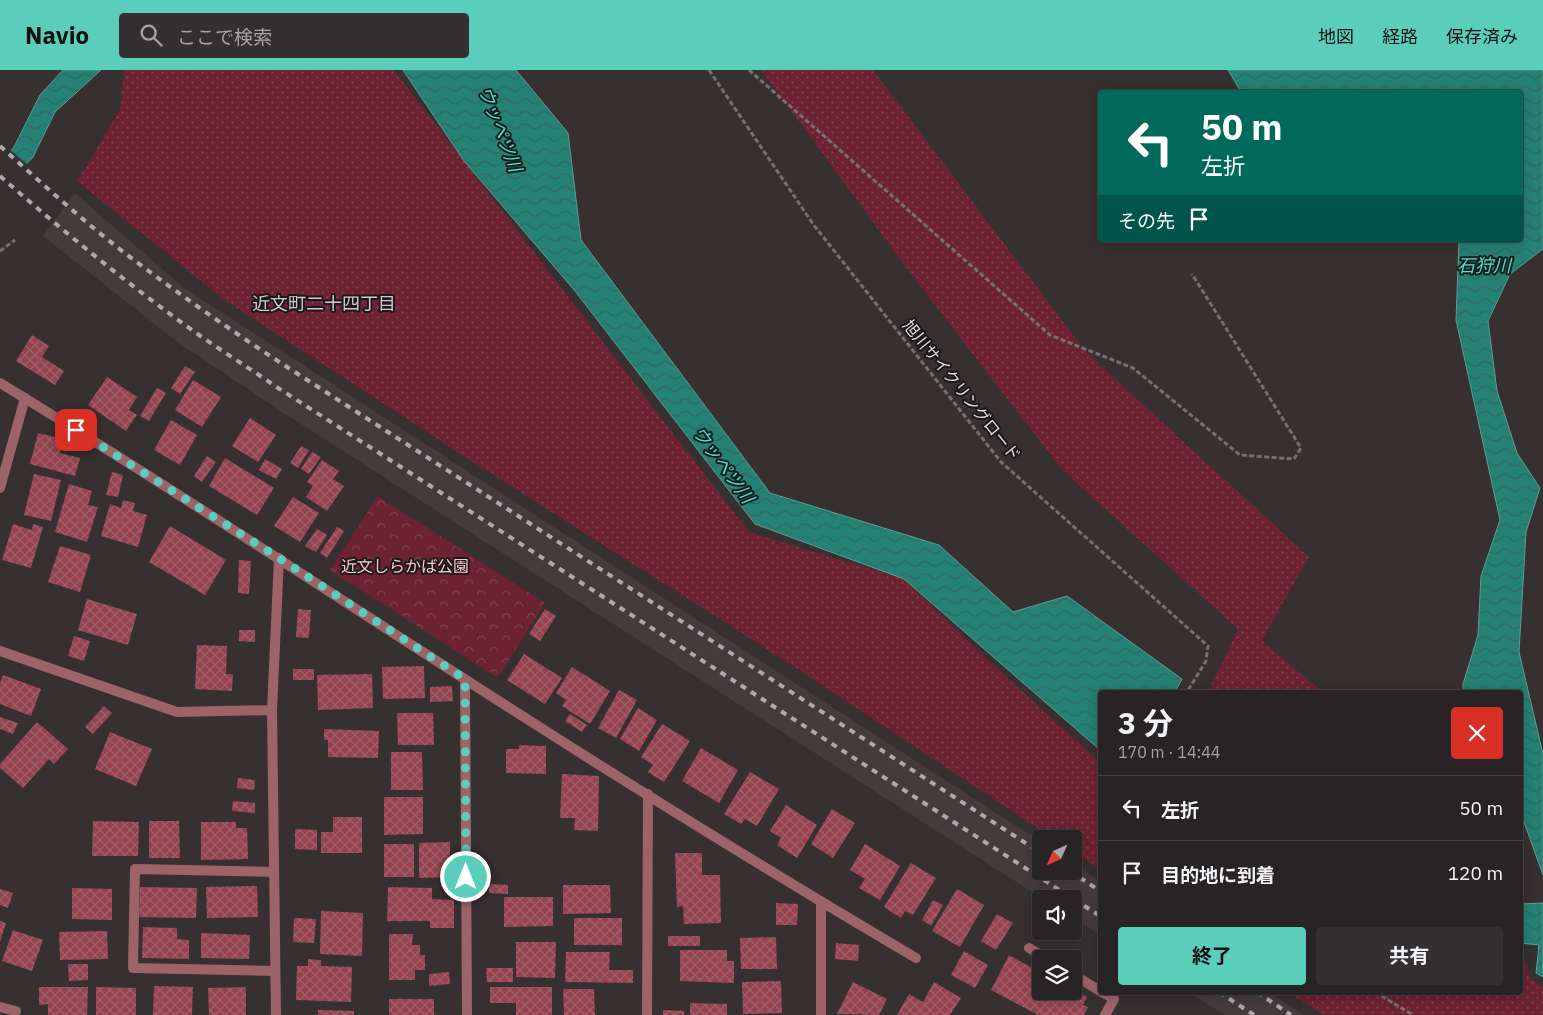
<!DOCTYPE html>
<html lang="ja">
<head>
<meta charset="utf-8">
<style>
	body { margin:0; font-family:"IBM Plex Sans","Noto Sans JP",sans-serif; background:#343032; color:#f1f3f6; height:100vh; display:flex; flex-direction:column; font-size:19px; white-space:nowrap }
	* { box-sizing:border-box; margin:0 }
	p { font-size:16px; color:#a5a4a7 }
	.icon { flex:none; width:28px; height:28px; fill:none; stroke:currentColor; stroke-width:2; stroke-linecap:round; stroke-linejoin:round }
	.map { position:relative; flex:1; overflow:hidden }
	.sheet { position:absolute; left:1098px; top:620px; width:425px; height:305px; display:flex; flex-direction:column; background:#282425; border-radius:5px; box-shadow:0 2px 12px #0003,0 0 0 1px #444142 }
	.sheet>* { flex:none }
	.top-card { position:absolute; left:1098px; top:20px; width:425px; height:152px; border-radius:5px; box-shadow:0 2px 12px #0003,0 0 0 1px #444142; background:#00695c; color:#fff; overflow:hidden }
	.needle { width:32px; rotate:225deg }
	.buttons { position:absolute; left:1032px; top:760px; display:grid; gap:10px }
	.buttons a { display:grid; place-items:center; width:50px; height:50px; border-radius:5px; background:#282425; box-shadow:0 2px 12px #0003,0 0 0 1px #444142; font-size:25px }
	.pin { position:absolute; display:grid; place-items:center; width:42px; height:42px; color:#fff; margin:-21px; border-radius:10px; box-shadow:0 2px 8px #0006 }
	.me { position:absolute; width:55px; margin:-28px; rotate:0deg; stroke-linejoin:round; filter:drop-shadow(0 0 4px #0008) }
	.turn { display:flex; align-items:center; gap:18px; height:105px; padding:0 20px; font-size:22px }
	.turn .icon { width:65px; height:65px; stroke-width:2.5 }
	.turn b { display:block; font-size:35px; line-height:42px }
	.then { display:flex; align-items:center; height:48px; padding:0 20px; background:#0003; gap:10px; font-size:19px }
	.round { display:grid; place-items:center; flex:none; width:52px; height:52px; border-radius:5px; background:#343032 }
	.overview { display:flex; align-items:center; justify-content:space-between; height:85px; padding:0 20px }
	h1 { font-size:30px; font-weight:700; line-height:38px }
	.action { display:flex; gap:10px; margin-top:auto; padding:10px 20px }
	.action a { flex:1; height:58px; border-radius:5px; background:#5bcebb; color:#111; font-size:20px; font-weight:700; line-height:58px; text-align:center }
	.action a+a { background:#343032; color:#f1f3f6 }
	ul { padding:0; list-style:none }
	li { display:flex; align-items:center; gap:15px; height:65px; padding:0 20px; border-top:1px solid #444142 }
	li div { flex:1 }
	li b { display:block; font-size:19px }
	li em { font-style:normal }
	header { display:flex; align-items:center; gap:30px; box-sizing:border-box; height:70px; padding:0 25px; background:#5bcebb; color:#111 }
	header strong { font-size:24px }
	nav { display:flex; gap:28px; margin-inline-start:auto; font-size:18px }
	.search { width:350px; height:45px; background:#343032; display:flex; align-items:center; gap:12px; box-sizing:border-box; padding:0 18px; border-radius:5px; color:#a5a4a7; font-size:19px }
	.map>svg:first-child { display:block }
	.built { fill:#463b3c }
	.grass { fill:url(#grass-dots) }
	.park { fill:url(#park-crowns) }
	.water { fill:url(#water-waves); stroke:#5d9d93 }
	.pier { fill:#363031 }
	.building { fill:url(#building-cross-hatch) }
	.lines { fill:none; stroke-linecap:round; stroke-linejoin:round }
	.path { stroke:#767171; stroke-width:3; stroke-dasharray:5 2.5; stroke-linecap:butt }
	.lane { stroke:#9d6369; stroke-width:10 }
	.street { stroke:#9d6369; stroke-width:10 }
	.rail { stroke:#aeaaab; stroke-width:4; stroke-dasharray:6 6; stroke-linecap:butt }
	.route { stroke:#5bcebb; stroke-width:9; stroke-dasharray:0 16.2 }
	.labels { text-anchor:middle; stroke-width:4; stroke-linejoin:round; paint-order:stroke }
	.street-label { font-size:16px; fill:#e2dfdf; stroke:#1b1919 }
	.park-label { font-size:16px; fill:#f9c9cd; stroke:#1b1919 }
	.water-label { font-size:18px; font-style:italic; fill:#40e9d1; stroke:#1b1919 }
	.neighbourhood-label { font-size:18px; fill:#d1cacb; stroke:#1b1919 }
</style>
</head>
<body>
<header>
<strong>Navio</strong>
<div class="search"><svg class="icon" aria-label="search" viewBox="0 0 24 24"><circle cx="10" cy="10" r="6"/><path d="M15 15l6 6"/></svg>ここで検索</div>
<nav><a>地図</a><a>経路</a><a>保存済み</a></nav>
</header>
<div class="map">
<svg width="1543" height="945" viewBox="0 0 1543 945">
	<defs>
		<pattern id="grass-dots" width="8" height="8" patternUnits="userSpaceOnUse" patternTransform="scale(1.25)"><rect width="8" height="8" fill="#6c2230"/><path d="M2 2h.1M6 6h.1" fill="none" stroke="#81424e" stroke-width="1.8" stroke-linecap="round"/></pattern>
		<pattern id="park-crowns" width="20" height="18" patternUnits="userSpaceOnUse" patternTransform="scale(1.25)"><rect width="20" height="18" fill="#6c2230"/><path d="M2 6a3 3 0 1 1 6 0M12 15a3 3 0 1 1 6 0" fill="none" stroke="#81424e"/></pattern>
		<pattern id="water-waves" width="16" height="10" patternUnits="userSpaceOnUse" patternTransform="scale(1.25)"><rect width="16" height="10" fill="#248173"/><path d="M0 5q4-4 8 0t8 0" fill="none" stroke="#316860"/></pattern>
		<pattern id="building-cross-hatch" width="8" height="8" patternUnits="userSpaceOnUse" patternTransform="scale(1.25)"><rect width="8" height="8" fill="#944350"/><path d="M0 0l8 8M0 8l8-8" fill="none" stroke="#a35e69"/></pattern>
	</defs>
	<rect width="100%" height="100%" fill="#363031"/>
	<path class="built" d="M 75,123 L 184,218 L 1041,772 L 1041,801 L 1074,801 L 1074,794 L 1100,811 L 1100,865 L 1074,848 L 1074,829 L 1043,829 L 276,338 L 176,271 L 43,166 Z
		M 1190,923 L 1270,923 L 1304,945 L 1225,945 Z"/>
	<path class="grass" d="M 125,0 L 394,0 L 749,462 L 904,509 L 989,591 L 1100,692 L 1100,799 L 1074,782 L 1074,769 L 1054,769 L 801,601 L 470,390 L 226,231 L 77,111 L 120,40 L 124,1 Z
		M 761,0 L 873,0 L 1086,282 L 1309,487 L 1262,570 L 1322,622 L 1208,622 L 1238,559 L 1063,401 L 914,208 Z
		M 1520,884 L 1523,885 L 1530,908 L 1543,917 L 1543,945 L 1324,945 L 1289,923 L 1520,922 Z"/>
	<path class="park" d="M 378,426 L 545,533 L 498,608 L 330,500 Z"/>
	<path class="water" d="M 63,0 L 101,0 L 55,42 L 33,87 L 0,121 L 0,94 L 14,77 L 40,25 Z
		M 403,0 L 516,0 L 568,63 L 581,170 L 770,423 L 939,475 L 1013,542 L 1067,526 L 1182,609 L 1175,622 L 1100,622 L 1100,680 L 904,509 L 755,454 L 575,221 L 464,91 Z
		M 1228,0 L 1543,0 L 1543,179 L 1510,204 L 1488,251 L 1497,321 L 1517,383 L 1540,418 L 1526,462 L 1519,582 L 1543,684 L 1543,805 L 1524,752 L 1520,746 L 1520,622 L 1463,622 L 1463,614 L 1478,565 L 1481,506 L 1500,450 L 1456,250 L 1459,170 L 1520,170 L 1520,22 L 1241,22 Z
		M 1543,833 L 1543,907 L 1536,903 L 1539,875 L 1520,873 L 1520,834 Z"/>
	<path class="pier" d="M 9,79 L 28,95 L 2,123 L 0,121 L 0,90 Z"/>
	<path class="building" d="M 32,265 L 49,276 L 42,287 L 64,301 L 55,315 L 16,291 Z
		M 185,296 L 195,302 L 180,324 L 171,318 Z
		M 107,307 L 137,327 L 129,340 L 137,345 L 126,361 L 88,335 Z
		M 193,310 L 221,327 L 202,357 L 175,340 Z
		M 157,318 L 166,323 L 149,351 L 140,346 Z
		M 250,348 L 276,365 L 258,392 L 232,376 Z
		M 171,350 L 197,365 L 180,395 L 154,380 Z
		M 38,363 L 63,369 L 60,383 L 80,388 L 75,406 L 30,394 Z
		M 301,376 L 309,380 L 298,398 L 290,393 Z
		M 312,382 L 321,387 L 309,404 L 301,399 Z
		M 207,386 L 216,392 L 202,412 L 194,406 Z
		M 225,388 L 274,418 L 257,445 L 209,416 Z
		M 265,389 L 282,399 L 276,409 L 259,400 Z
		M 322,390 L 339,401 L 333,409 L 344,416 L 327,441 L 306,427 L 313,416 L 307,412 Z
		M 112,402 L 123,405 L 118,427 L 106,425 Z
		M 34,404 L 61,410 L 51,451 L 24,445 Z
		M 69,414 L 92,421 L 88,435 L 98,437 L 87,472 L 55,462 Z
		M 293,427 L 319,443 L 300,472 L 274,456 Z
		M 123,430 L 135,433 L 133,441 L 147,445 L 138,477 L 101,466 L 110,434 L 121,438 Z
		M 13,454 L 32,460 L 33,454 L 43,457 L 31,498 L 2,490 Z
		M 170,456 L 226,490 L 205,525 L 149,492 Z
		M 337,457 L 344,461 L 327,488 L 320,483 Z
		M 317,459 L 327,465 L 316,482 L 305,476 Z
		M 60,476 L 91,485 L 80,522 L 48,512 Z
		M 239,490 L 251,491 L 249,524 L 238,523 Z
		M 87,529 L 137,544 L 128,575 L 78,560 Z
		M 298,539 L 311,540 L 309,568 L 296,567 Z
		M 545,539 L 556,546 L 540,571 L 529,564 Z
		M 239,560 L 255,560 L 255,572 L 239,571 Z
		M 74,566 L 90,571 L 84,591 L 68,586 Z
		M 197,575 L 227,576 L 226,604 L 233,604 L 232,621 L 195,619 Z
		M 524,584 L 562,608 L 545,634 L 507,610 Z
		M 424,596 L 425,628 L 383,629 L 382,597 Z
		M 572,597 L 610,621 L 590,654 L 562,636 L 566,630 L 556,623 Z
		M 293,599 L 314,599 L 314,610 L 293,610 Z
		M 372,604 L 373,638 L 318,640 L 317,605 Z
		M 3,605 L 41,619 L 31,646 L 0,634 L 0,613 Z
		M 452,616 L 453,631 L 430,632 L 430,617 Z
		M 619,620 L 637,630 L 616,668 L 598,658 Z
		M 104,636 L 112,643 L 93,664 L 85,657 Z
		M 638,638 L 657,650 L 639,681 L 620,669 Z
		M 397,643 L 433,643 L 434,675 L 398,675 Z
		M 570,644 L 587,655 L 582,662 L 565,651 Z
		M 0,647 L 18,653 L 13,664 L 0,659 Z
		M 37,652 L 68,679 L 54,694 L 49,689 L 23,718 L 0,698 L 0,694 Z
		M 662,654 L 690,671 L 664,712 L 648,702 L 653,695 L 641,687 Z
		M 324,659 L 379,661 L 378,688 L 328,687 L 328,670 L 324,670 Z
		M 110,662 L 152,679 L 136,716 L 95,699 Z
		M 519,675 L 546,676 L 546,704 L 506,703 L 506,679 L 519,679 Z
		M 701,678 L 738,700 L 719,733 L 682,711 Z
		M 391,682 L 422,682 L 423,720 L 391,720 Z
		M 750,702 L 779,719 L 757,756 L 745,749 L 741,754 L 724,744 Z
		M 562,704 L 599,706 L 598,761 L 574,760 L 575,748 L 560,748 Z
		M 238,708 L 255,710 L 254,720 L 237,718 Z
		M 384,727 L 423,727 L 423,764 L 384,765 Z
		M 233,731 L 255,733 L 255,743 L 232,741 Z
		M 786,735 L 817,755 L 797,788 L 777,775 L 781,768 L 770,761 Z
		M 832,739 L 855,753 L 833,788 L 811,774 Z
		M 333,747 L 362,747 L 362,783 L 321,783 L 321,762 L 333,762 Z
		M 93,751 L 139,752 L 138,786 L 92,786 Z
		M 149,751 L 179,751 L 180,788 L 149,788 Z
		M 201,752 L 236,752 L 236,758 L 247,758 L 248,789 L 201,790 Z
		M 295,759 L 317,760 L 317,780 L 295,779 Z
		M 450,772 L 450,807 L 419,808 L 419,773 Z
		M 384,774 L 414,774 L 414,807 L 384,807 Z
		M 865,774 L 900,796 L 880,830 L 859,818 L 865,809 L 850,800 Z
		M 675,783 L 702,783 L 702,805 L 720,805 L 721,853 L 684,854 L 683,836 L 677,837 Z
		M 911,793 L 936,808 L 913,845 L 905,841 L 901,848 L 884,837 Z
		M 489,814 L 508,815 L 508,824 L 489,823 Z
		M 563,815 L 610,815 L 611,843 L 563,844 Z
		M 257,816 L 258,847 L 207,848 L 206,817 Z
		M 140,817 L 197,818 L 196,848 L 139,847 Z
		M 388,817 L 432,818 L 432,829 L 454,830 L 454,858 L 430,858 L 430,851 L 387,851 Z
		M 72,818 L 112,819 L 112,850 L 72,849 Z
		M 0,819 L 13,823 L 8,838 L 0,835 Z
		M 957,819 L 984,835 L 960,877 L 932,861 Z
		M 504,827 L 553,827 L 553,856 L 504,857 Z
		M 933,830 L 943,835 L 931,856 L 922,850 Z
		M 776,833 L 798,834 L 797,855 L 776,855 Z
		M 321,841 L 363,843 L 362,886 L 320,884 Z
		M 997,844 L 1013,853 L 996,880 L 981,871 Z
		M 294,848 L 316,849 L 314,873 L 293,872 Z
		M 574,848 L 622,848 L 622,875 L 574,875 Z
		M 0,851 L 6,853 L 0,872 Z
		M 143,857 L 177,858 L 177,869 L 189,870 L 189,889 L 142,888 Z
		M 13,860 L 43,870 L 32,901 L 2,891 Z
		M 107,861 L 108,889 L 60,890 L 59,862 Z
		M 201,863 L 250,865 L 249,889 L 201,888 Z
		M 389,864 L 413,864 L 412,875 L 420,875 L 420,885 L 425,885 L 425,900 L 415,900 L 415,910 L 389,910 Z
		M 668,866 L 700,866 L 700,876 L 668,876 Z
		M 776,867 L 777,899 L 741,899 L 740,868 Z
		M 516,872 L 556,872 L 555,908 L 516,907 Z
		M 836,873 L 859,875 L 858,891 L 835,889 Z
		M 680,880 L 727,880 L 727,891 L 734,891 L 734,913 L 680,911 Z
		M 964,881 L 988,895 L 975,918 L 951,905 Z
		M 566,882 L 610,882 L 609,900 L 633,900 L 633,913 L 565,912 Z
		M 1009,885 L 1041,903 L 1041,921 L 1074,921 L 1074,920 L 1087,927 L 1083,935 L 1088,937 L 1084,945 L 1038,945 L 991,920 Z
		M 308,889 L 321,890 L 321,896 L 352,897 L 351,932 L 296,930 L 297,896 L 308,896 Z
		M 68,894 L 88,894 L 88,910 L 69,911 Z
		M 486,898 L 513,898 L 513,912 L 487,912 Z
		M 449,902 L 450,914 L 429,916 L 429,904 Z
		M 781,911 L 782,943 L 743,944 L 742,912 Z
		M 853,912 L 887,929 L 879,945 L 837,944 Z
		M 934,912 L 961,928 L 950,945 L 897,945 L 909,924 L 923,932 Z
		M 154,916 L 193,917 L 192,945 L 153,945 Z
		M 39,917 L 88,917 L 87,945 L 48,945 L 48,934 L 39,935 Z
		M 96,917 L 136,918 L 136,945 L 96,945 Z
		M 246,917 L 246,945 L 209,945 L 208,918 Z
		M 490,917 L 552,917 L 552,945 L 516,945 L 516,933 L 490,933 Z
		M 563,919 L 594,919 L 595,945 L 564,945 Z
		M 389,929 L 434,929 L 434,945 L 389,945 Z
		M 690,933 L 727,934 L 727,945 L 690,945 Z
		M 318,940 L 354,941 L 354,945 L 318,945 Z
		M 663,940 L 684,941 L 684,945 L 663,945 Z"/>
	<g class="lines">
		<path class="path" d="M 709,0 L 813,154 L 1001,392 L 1208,576 L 1206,591 L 1187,622
			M 749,0 L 1050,265 L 1133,298 L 1240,385 L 1294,389 L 1301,378 L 1192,204
			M 0,181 L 15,170
			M 1375,922 L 1413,945"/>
		<path class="lane" d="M 274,802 L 135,799 L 133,898 L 275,901
			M 1029,878 L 1047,889
			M 1074,905 L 1100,921
			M 1102,922 L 1114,929 L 1105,945"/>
		<path class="street" d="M 0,313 C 156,408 309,509 463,608 C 612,704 763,798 916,888
			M 0,418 L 25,328
			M 0,581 L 177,642 L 272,640
			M 465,609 L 467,945
			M 821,832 L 821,945
			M 0,937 L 16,941
			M 276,945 L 272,640 L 279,488
			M 647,945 L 648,724"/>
		<path class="rail" d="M 0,76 C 44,115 87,155 134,190 C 184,228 235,263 287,297 L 1041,783
			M 0,106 C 64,162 130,216 199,265 C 225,283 252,300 278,318 L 1100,846
			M 1070,801 L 1100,821
			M 1219,922 L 1254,945
			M 1257,922 L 1291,945"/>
	</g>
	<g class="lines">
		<path class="route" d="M 76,360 L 279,488 L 465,609 L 466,807"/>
	</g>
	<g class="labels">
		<g class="street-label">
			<text transform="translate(962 320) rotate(51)" y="6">旭川サイクリングロード</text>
		</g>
		<g class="park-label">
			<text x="405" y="502">近文しらかば公園</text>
		</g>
		<g class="water-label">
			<text transform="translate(500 59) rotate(69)" y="6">ウッペツ川</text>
			<text x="1484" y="202">石狩川</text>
			<text transform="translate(723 395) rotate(54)" y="6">ウッペツ川</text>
		</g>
		<g class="neighbourhood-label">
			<text x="324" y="240">近文町二十四丁目</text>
		</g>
	</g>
</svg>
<div class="buttons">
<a><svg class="needle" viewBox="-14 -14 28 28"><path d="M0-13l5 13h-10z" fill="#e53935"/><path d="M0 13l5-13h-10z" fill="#a5a4a7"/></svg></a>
<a><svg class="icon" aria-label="sound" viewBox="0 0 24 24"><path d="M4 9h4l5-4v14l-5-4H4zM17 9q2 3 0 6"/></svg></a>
<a><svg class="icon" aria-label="layers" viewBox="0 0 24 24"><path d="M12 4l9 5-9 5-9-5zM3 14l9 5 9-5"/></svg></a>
</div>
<div class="pin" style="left:76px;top:360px;background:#d93025"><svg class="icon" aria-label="arrive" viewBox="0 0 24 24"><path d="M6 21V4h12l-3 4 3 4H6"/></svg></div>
<svg class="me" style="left:466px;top:807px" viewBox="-20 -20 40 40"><circle r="17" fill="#5bcebb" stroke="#fff" stroke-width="3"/><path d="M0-11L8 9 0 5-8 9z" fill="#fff"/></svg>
<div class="top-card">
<div class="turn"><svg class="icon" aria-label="left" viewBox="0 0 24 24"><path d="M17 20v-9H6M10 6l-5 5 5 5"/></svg><div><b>50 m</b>左折</div></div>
<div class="then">その先<svg class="icon" aria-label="arrive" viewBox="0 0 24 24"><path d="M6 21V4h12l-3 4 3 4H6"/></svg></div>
</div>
<section class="sheet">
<div class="overview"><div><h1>3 分</h1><p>170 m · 14:44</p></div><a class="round" style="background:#d93025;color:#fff"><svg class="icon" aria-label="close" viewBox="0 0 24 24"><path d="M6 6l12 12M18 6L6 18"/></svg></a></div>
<ul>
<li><svg class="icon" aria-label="left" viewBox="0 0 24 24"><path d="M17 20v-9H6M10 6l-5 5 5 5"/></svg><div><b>左折</b></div><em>50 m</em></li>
<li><svg class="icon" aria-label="arrive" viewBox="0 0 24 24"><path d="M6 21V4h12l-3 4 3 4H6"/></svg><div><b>目的地に到着</b></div><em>120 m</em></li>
</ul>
<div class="action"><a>終了</a><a>共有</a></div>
</section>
</div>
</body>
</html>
